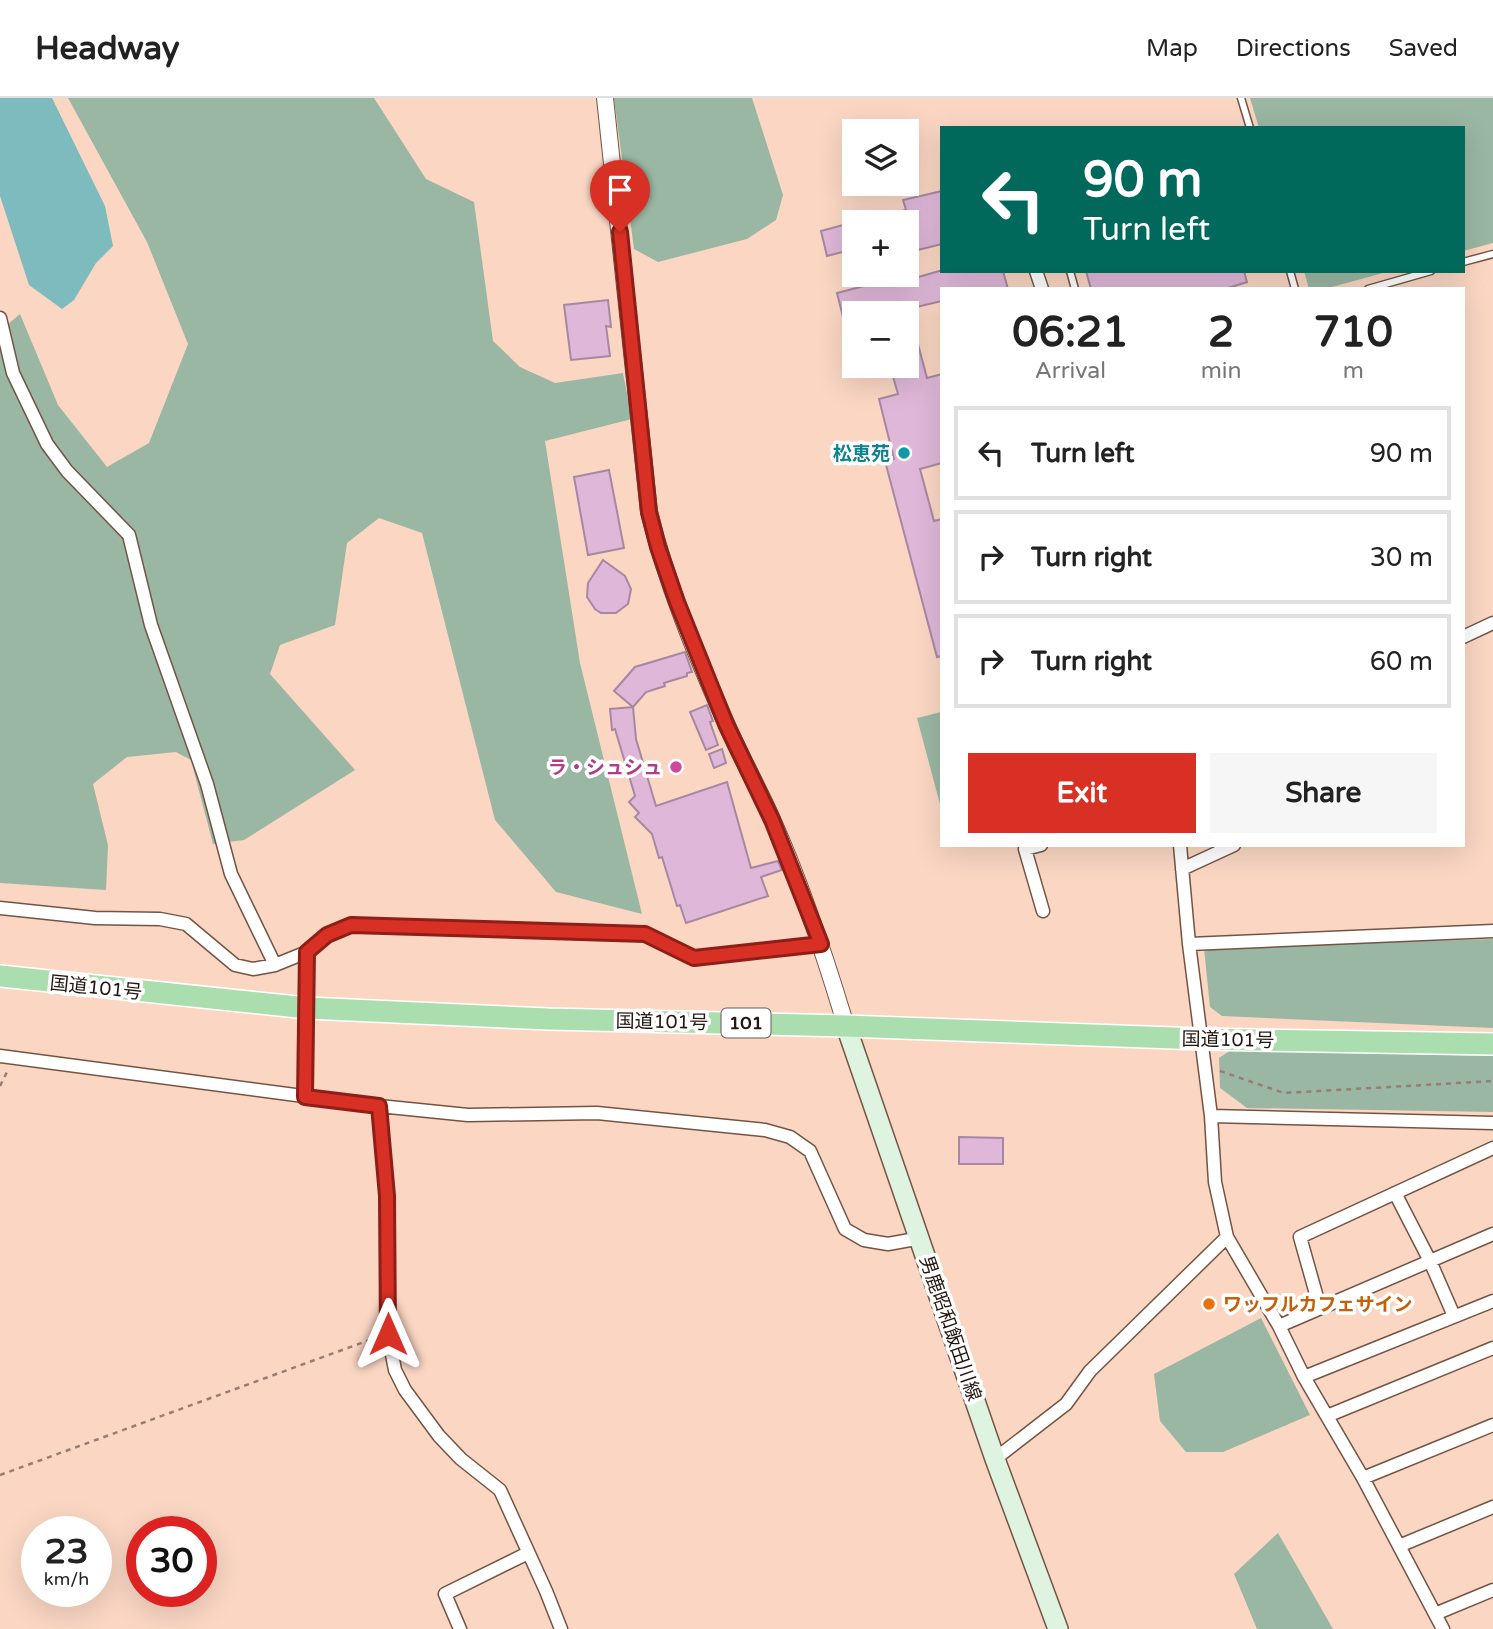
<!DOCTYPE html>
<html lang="en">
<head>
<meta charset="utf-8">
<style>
	body { margin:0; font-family:"Varela Round","Noto Sans JP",sans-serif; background:#f6f6f6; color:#222; height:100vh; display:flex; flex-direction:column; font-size:26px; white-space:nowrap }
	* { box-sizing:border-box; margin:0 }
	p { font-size:23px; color:#767676 }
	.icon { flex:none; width:38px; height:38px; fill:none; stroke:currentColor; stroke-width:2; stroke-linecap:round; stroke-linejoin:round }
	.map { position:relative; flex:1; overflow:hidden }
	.side { position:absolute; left:940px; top:189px; width:525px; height:560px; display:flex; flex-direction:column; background:#fff; border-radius:0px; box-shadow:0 7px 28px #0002 }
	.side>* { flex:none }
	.hud { position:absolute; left:940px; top:28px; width:525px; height:147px; border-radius:0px; box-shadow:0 7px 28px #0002; background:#00695c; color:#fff; overflow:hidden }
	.buttons { position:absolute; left:842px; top:21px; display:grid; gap:14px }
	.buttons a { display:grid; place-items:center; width:77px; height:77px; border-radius:0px; background:#fff; box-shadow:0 7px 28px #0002; font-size:35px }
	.speed { position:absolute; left:21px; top:1418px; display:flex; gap:14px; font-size:35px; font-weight:700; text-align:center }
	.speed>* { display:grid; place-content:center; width:91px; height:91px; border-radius:50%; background:#fff; box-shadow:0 7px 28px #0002; line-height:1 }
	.speed small { font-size:18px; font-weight:400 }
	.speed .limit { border:10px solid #d22; background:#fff; color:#111 }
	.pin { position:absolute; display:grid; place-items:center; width:60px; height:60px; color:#fff; margin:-72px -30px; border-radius:50% 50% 50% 0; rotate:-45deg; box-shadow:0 0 7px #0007 }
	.pin .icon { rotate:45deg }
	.me { position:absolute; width:77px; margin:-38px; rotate:0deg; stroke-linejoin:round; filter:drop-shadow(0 0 5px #0008) }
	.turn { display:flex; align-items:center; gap:24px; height:147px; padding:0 28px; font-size:32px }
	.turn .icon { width:91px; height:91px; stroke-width:2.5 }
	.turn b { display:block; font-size:49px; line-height:60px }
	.eta { display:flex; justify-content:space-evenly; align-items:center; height:119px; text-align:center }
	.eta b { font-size:42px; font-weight:700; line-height:49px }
	.primary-button { display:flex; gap:14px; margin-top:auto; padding:14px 28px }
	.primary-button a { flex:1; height:80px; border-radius:0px; background:#d93025; color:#fff; font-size:28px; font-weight:700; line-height:80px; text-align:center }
	.primary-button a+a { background:#f6f6f6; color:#222 }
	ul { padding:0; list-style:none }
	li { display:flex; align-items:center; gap:21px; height:94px; margin:0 14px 10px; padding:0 14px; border:4px solid #e0e0e0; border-radius:0px }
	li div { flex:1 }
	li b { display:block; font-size:26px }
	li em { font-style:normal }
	header { display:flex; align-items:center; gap:42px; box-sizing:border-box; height:98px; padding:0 35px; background:#fff; border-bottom:2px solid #e0e0e0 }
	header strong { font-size:33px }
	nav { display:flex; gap:38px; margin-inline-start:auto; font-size:24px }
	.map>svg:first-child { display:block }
	.green { fill:#9ab7a3 }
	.water { fill:#7ebbbe }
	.building { fill:#dfb7d8; stroke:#a689a1; stroke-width:2 }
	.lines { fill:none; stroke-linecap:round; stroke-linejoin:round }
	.service-casing { stroke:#735444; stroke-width:9 }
	.minor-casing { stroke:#735444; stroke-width:15 }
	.tertiary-casing { stroke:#735444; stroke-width:18 }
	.secondary-casing { stroke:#735444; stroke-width:22 }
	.trunk-casing { stroke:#fff; stroke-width:24 }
	.path { stroke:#987e71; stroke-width:2.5; stroke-dasharray:5 5; stroke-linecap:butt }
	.service { stroke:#fff; stroke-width:6 }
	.minor { stroke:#fff; stroke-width:12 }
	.tertiary { stroke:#fff; stroke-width:16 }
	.secondary { stroke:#dff3e1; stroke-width:19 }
	.trunk { stroke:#aadeaf; stroke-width:21 }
	.route-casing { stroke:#8d1f18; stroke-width:18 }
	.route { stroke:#d93025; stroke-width:12 }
	.culture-dot { fill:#0f9aa8; stroke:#fff; stroke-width:2.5 }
	.hotel-dot { fill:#d1479c; stroke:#fff; stroke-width:2.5 }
	.food-dot { fill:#e8710a; stroke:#fff; stroke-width:2.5 }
	.labels { text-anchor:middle; stroke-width:7; stroke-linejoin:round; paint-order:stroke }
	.shield { fill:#fff; stroke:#665d58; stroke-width:2 }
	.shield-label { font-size:18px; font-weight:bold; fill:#241711 }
	.culture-label { font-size:19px; font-weight:bold; fill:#0d838f; stroke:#fff; text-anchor:end }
	.hotel-label { font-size:19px; font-weight:bold; fill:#b23c85; stroke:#fff; text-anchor:end }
	.street-label { font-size:19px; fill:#241711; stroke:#fff }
	.food-label { font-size:19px; font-weight:bold; fill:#c56008; stroke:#fff; text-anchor:start }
</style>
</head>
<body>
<header>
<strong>Headway</strong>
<nav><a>Map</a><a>Directions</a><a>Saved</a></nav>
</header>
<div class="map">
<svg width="1493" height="1531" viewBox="0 0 1493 1531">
	<rect width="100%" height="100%" fill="#fad6c3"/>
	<path class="green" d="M 68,0 L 374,0 L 426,81 L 474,104 L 493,243 L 520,269 L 555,285 L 623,275 L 632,321 L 545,343 L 580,565 L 642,816 L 556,794 L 495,722 L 422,435 L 379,420 L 347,445 L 335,527 L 280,547 L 270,576 L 355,672 L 244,742 L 213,746 L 191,662 L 176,654 L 127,659 L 93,686 L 108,747 L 106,792 L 0,785 L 0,233 L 20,216 L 58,307 L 107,369 L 149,345 L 188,246 L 147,144 Z
		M 614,0 L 752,0 L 783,97 L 776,122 L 747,141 L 658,164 L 634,151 Z
		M 1250,0 L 1493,0 L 1493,145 L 1463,153 L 1463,30 L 1259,30 Z
		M 1304,173 L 1390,173 L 1325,191 L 1309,191 Z
		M 941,614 L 942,614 L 941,710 L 917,620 Z
		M 1493,841 L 1493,930 L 1222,918 L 1210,909 L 1204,850 Z
		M 1231,952 L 1493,958 L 1493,1014 L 1247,1010 L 1220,990 L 1219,960 Z
		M 1261,1220 L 1310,1317 L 1223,1354 L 1186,1354 L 1160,1323 L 1154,1276 Z
		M 1278,1435 L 1333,1531 L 1257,1531 L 1234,1476 Z"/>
	<path class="water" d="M 0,0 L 52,0 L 105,108 L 113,148 L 96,165 L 74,202 L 62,211 L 29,187 L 0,98 Z"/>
	<path class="building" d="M 942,93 L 942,146 L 906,155 L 906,124 L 875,124 L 874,119 L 906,112 L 903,102 Z
		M 854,124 L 854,151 L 827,158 L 821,133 Z
		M 939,173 L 1003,173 L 1008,191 L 942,191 L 942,203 L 908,211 L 909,215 L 877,215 L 876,211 L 843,219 L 837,195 L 864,188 L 861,177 L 914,177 L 915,180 Z
		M 1086,173 L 1244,173 L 1247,184 L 1225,191 L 1091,191 Z
		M 608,202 L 611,229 L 606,228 L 610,258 L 571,262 L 564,207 Z
		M 906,220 L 911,220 L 927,280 L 942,276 L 942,365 L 920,371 L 934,423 L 942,421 L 942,558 L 937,559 L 885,363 L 894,361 L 879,301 L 898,296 L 890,268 L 906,268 Z
		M 609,372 L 624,450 L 588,457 L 574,379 Z
		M 603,462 L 625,478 L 631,491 L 628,506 L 616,515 L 601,515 L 595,511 L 587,499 L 588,485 Z
		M 685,554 L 692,574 L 687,575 L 687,578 L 664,585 L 665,588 L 646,594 L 633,609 L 614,593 L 635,569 Z
		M 707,607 L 713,623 L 710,624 L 718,647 L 706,652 L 690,614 Z
		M 633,609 L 636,641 L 656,708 L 727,684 L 751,770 L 778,763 L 782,772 L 761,779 L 768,798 L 686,825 L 680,807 L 677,808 L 662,759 L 659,760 L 652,736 L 635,719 L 639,715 L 629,704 L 635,698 L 615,631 L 612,632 L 610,611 Z
		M 722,651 L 726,665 L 714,670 L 709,656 Z
		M 959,1039 L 1003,1040 L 1003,1066 L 959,1066 Z"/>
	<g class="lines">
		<g class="service-casing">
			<path id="service" d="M 1241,0 L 1250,30
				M 1463,164 L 1493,156
				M 1070,173 L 1075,191
				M 1290,173 L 1295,191
				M 1368,191 L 1431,173"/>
		</g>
		<g class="minor-casing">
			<path id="minor" d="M 1036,173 L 1042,191
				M 0,220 L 13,275 L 47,346 L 67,373 L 129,437 L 151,527 L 207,686 L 231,776 L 275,867
				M 1463,539 L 1493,525
				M 1041,747 L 1025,751 L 1043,813
				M 1180,747 L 1189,846 L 1211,1018 L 1215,1084 L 1227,1139 L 1279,1228 L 1304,1279 L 1363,1380 L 1443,1531
				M 1182,771 L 1234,747
				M 0,810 L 95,820 L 160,821 L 186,826 L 235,867 L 253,871 L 275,867 L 307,854 L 327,837 L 351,827 L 645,836 L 694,860 L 821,846
				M 1189,846 L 1493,833
				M 0,958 L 379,1008 L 468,1017 L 597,1015 L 765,1032 L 790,1039 L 810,1053 L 845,1131 L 864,1142 L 888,1146 L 921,1140
				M 305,999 L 307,854
				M 379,1008 L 387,1098 L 388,1236 L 395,1272 L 405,1292 L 439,1338 L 461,1361 L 500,1392 L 546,1493 L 561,1531
				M 1211,1018 L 1493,1025
				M 1395,1095 L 1430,1163 L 1454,1218
				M 1320,1210 L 1300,1139 L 1493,1050
				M 1279,1228 L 1493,1136
				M 1304,1279 L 1493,1203
				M 1327,1318 L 1493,1250
				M 995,1361 L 1066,1306 L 1090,1273 L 1227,1139
				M 1363,1380 L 1493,1327
				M 1399,1448 L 1493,1409
				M 1435,1516 L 1493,1492
				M 460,1531 L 445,1496 L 528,1455"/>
		</g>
		<g class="tertiary-casing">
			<path id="tertiary" d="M 605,0 L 649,414 C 667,487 696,557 726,625 C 740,658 758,689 772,721 C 802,788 825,858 846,928"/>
		</g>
		<g class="secondary-casing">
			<path id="secondary" d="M 846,928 L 995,1361 L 1058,1531"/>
		</g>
		<g class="trunk-casing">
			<path id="trunk" d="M 0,878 L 307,910 L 548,921 L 846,928 L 1201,941 L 1493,946"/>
		</g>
		<path class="path" d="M 1220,973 L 1284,995 L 1493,983
			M 0,988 L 8,972
			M 0,1377 L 375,1240"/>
		<use href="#service" class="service"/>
		<use href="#minor" class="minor"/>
		<use href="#tertiary" class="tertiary"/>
		<use href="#secondary" class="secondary"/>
		<use href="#trunk" class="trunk"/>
	</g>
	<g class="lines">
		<g class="route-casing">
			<path id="route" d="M 388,1236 L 387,1098 L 379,1008 L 305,999 L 307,854 L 327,837 L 351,827 L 645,836 L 694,860 L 821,846 L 772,722 L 726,626 L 677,504 L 658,449 L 649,414 L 620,134"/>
		</g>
		<use href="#route" class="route"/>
	</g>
	<circle class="culture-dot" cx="904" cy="355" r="7"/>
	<circle class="hotel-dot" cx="676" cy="669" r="7"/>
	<circle class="food-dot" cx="1209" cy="1206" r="7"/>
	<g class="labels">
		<rect class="shield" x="721.5" y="910.5" width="49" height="29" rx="5"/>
		<g class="shield-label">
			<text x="746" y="931">101</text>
		</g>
		<g class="culture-label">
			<text x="890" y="362">松恵苑</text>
		</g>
		<g class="hotel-label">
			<text x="662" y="676">ラ・シュシュ</text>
		</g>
		<g class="street-label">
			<text transform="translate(96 889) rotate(6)" y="7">国道101号</text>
			<text transform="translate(662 923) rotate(1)" y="7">国道101号</text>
			<text transform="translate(1228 941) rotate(1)" y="7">国道101号</text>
			<text transform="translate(951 1230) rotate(71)" y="7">男鹿昭和飯田川線</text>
		</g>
		<g class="food-label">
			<text x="1223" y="1213">ワッフルカフェサイン</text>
		</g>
	</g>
</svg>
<div class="buttons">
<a><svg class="icon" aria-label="layers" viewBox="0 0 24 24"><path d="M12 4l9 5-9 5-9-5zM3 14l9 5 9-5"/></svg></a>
<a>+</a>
<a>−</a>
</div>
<div class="speed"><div>23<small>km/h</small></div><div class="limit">30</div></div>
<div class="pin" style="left:620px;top:134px;background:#d93025"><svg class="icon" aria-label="arrive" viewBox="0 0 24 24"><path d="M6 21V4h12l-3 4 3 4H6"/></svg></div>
<svg class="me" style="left:388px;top:1236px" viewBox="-20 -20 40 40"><path d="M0-17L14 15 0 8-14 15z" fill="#d93025" stroke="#fff" stroke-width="4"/></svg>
<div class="hud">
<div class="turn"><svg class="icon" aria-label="left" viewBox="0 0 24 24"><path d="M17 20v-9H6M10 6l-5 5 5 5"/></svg><div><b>90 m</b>Turn left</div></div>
</div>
<section class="side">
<div class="eta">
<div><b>06:21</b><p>Arrival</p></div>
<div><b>2</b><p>min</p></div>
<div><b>710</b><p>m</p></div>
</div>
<ul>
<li><svg class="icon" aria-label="left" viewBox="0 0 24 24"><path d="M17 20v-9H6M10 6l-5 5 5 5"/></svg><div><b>Turn left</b></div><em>90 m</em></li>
<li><svg class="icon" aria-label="right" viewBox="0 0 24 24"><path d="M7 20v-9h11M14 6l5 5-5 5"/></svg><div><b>Turn right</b></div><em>30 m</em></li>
<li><svg class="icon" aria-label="right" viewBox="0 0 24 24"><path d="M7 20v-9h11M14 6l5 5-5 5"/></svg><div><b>Turn right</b></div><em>60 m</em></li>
</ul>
<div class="primary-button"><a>Exit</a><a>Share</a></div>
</section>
</div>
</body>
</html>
